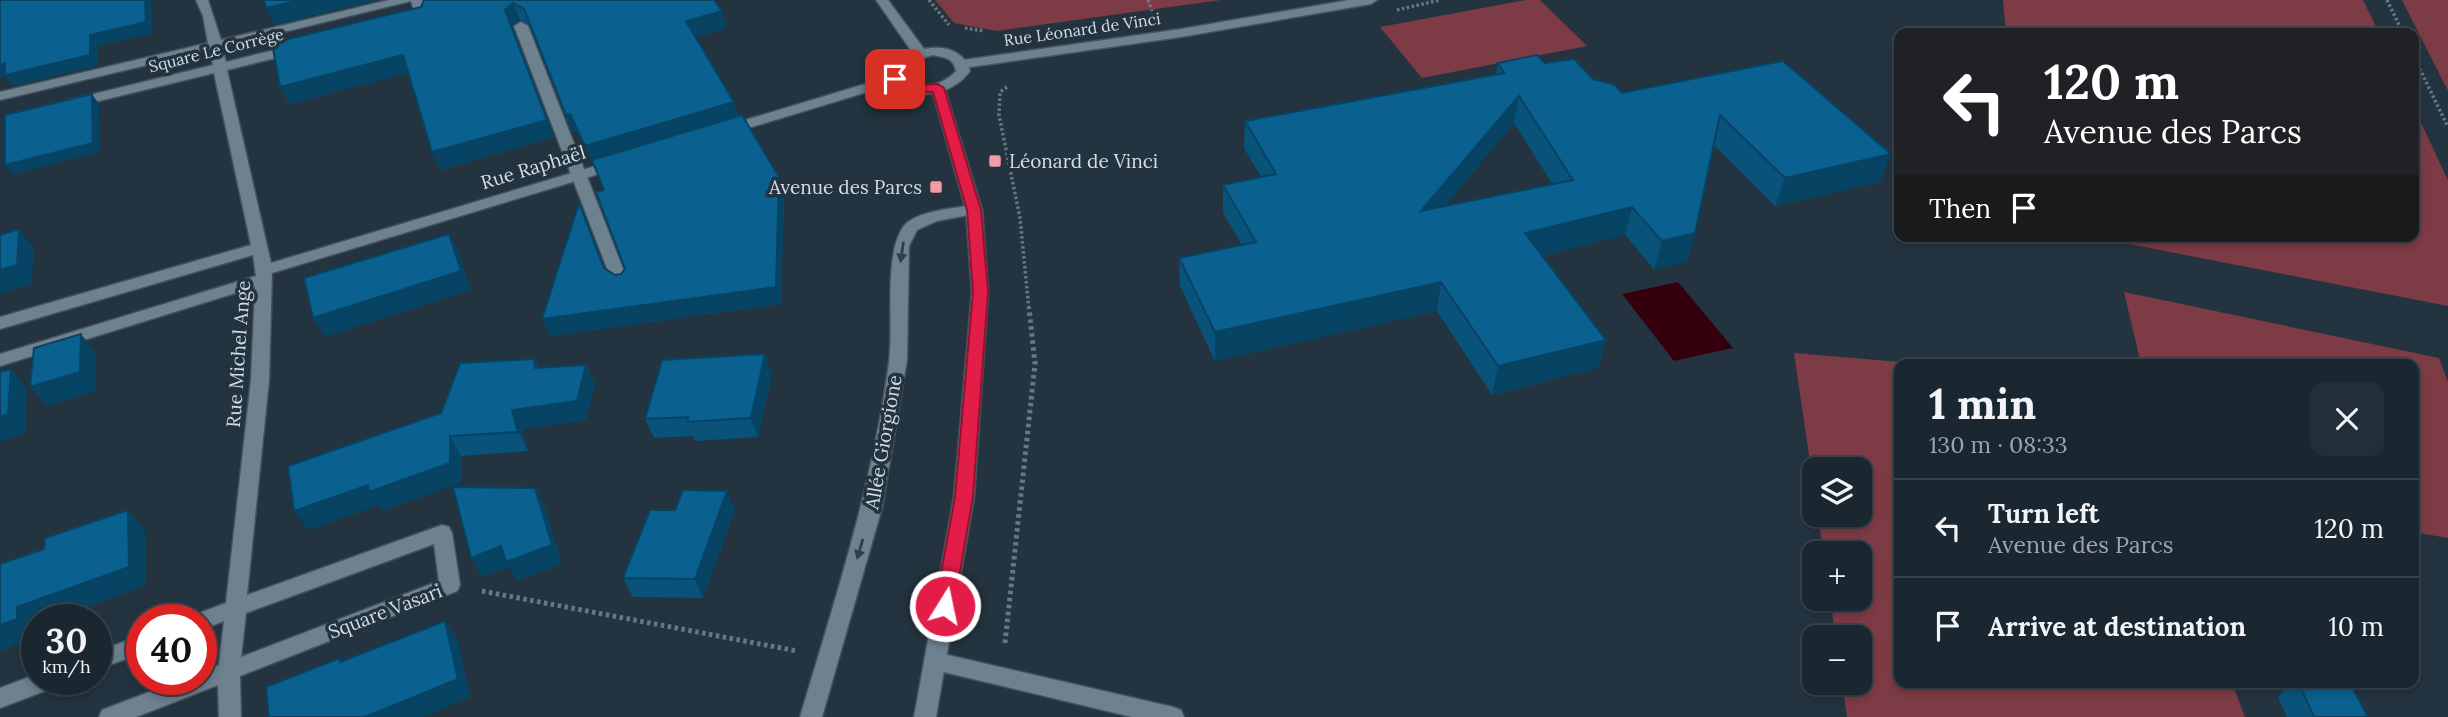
<!DOCTYPE html>
<html lang="en">
<head>
<meta charset="utf-8">
<style>
	body { margin:0; font-family:Lora,serif; background:#232f38; color:#f1f3f6; height:100vh; display:flex; flex-direction:column; font-size:26px; white-space:nowrap }
	* { box-sizing:border-box; margin:0 }
	p { font-size:23px; color:#9fa5ab }
	.icon { flex:none; width:38px; height:38px; fill:none; stroke:currentColor; stroke-width:2; stroke-linecap:round; stroke-linejoin:round }
	.map { position:relative; flex:1; overflow:hidden }
	.panel { position:absolute; left:1894px; top:359px; width:525px; height:329px; display:flex; flex-direction:column; background:#1a2730; border-radius:14px; box-shadow:0 4px 10px #0003,0 0 0 2px #38444c }
	.panel>* { flex:none }
	.banner { position:absolute; left:1894px; top:28px; width:525px; height:214px; border-radius:14px; box-shadow:0 4px 10px #0003,0 0 0 2px #38444c; background:#202124; color:#fff; overflow:hidden }
	.controls { position:absolute; left:1802px; top:457px; display:grid; gap:14px }
	.controls a { display:grid; place-items:center; width:70px; height:70px; border-radius:14px; background:#1a2730; box-shadow:0 4px 10px #0003,0 0 0 2px #38444c; font-size:35px }
	.speed { position:absolute; left:21px; top:604px; display:flex; gap:14px; font-size:35px; font-weight:700; text-align:center }
	.speed>* { display:grid; place-content:center; width:91px; height:91px; border-radius:50%; background:#1a2730; box-shadow:0 4px 10px #0003,0 0 0 2px #38444c; line-height:1 }
	.speed small { font-size:18px; font-weight:400 }
	.speed .limit { border:10px solid #d22; background:#fff; color:#111 }
	.pin { position:absolute; display:grid; place-items:center; width:60px; height:60px; color:#fff; margin:-30px; border-radius:14px; box-shadow:0 4px 10px #0006 }
	.me { position:absolute; width:77px; margin:-38px; rotate:10deg; stroke-linejoin:round; filter:drop-shadow(0 0 5px #0008) }
	.turn { display:flex; align-items:center; gap:24px; height:147px; padding:0 35px; font-size:32px }
	.turn .icon { width:91px; height:91px; stroke-width:2.5 }
	.turn b { display:block; font-size:49px; line-height:60px }
	.then { display:flex; align-items:center; height:66px; padding:0 35px; background:#0003; gap:14px; font-size:26px }
	.round { display:grid; place-items:center; flex:none; width:74px; height:74px; border-radius:14px; background:#232f38 }
	.overview { display:flex; align-items:center; justify-content:space-between; height:119px; padding:0 35px }
	h1 { font-size:42px; font-weight:700; line-height:52px }
	ul { padding:0; list-style:none }
	li { display:flex; align-items:center; gap:21px; height:98px; padding:0 35px; border-top:2px solid #38444c }
	li div { flex:1 }
	li b { display:block; font-size:26px }
	li em { font-style:normal }
	.map>svg:first-child { display:block }
	.green { fill:#7d3b45 }
	.water { fill:#35000d }
	.lines { fill:none; stroke-linecap:round; stroke-linejoin:round }
	.lane-casing { stroke:#44515b; stroke-width:3 }
	.street-casing { stroke:#44515b; stroke-width:3 }
	.secondary-casing { stroke:#44515b; stroke-width:3 }
	.path-far1 { stroke:#687781; stroke-width:3.5; stroke-dasharray:2.5 2.5; stroke-linecap:butt }
	.path { stroke:#687781; stroke-width:5; stroke-dasharray:3.5 3.5; stroke-linecap:butt }
	.lane { fill:#6e818f; fill-rule:evenodd }
	.street { fill:#6e818f; fill-rule:evenodd }
	.secondary { fill:#6e818f; fill-rule:evenodd }
	.wall { fill:#09537a; fill-rule:evenodd }
	.shaded-wall { fill:#074363 }
	.building { fill:#0a608e; stroke:#074363; stroke-width:2; fill-rule:evenodd }
	.oneway { fill:#2e404c }
	.route { fill:#e11d48; stroke:#92132f; stroke-width:2 }
	.poi-dot { fill:#f49aa4; stroke:#233440; stroke-width:2.5 }
	.labels { text-anchor:middle; stroke-width:7; stroke-linejoin:round; paint-order:stroke }
	.far-street-label { font-size:16px; fill:#d3dde5; stroke:#233440 }
	.poi-label { font-size:19px; fill:#d3dde5; stroke:#233440; text-anchor:start }
	.street-label { font-size:19px; fill:#d3dde5; stroke:#233440 }
</style>
</head>
<body>
<div class="map">
<svg width="2448" height="717" viewBox="0 0 2448 717">
	<rect width="100%" height="100%" fill="#233440"/>
	<path class="green" d="M 935,0 L 1221,0 L 997,31 L 954,23 Z
		M 1526,0 L 1540,0 L 1587,46 L 1422,78 L 1380,27 Z
		M 2003,0 L 2363,0 L 2379,33 L 2006,33 Z
		M 2402,0 L 2448,0 L 2448,91 Z
		M 2413,106 L 2448,180 L 2448,306 L 2088,236 L 2413,236 Z
		M 2124,292 L 2439,358 L 2448,382 L 2448,538 L 2413,532 L 2413,364 L 2141,364 Z
		M 1794,353 L 1924,364 L 1899,364 L 1899,682 L 2232,683 L 2245,717 L 1847,717 L 1842,683 L 1860,682 L 1860,637 L 1836,637 L 1830,599 L 1860,598 L 1860,553 L 1823,553 L 1818,515 L 1860,514 L 1860,469 L 1815,469 L 1815,496 Z"/>
	<path class="water" d="M 1678,282 L 1733,348 L 1674,361 L 1622,294 Z"/>
	<g class="lines">
		<g class="lane-casing">
			<path id="lane" d="M 521,22 L 528,26 L 629,284 L 627,288 L 621,289 L 613,284 L 514,26 Z"/>
		</g>
		<g class="street-casing">
			<path id="street" d="M 196,0 L 208,0 L 221,40 L 389,0 L 423,0 L 429,18 L 416,24 L 406,24 L 406,18 L 416,16 L 411,1 L 222,47 L 226,62 L 295,45 L 302,49 L 300,52 L 227,70 L 271,263 L 612,161 L 622,161 L 624,164 L 622,167 L 272,273 L 269,380 L 247,595 L 442,525 L 449,527 L 452,533 L 460,585 L 457,591 L 240,676 L 241,717 L 219,717 L 218,685 L 136,717 L 99,717 L 102,710 L 183,679 L 201,679 L 201,672 L 219,665 L 224,621 L 201,630 L 201,620 L 191,620 L 194,615 L 226,603 L 251,380 L 255,287 L 0,366 L 0,354 L 256,276 L 253,255 L 0,329 L 0,317 L 251,245 L 214,73 L 74,107 L 67,103 L 69,100 L 213,65 L 210,50 L 0,100 L 0,92 L 208,43 L 203,16 ZM 434,544 L 439,581 L 241,657 L 246,613 Z
				M 1349,0 L 1377,0 L 1371,4 L 1181,37 L 963,68 L 956,64 L 963,60 L 1181,29 Z
				M 895,75 L 900,76 L 900,82 L 732,133 L 722,133 L 720,130 L 722,127 Z
				M 974,205 L 982,210 L 979,213 L 937,221 L 917,230 L 909,246 L 907,360 L 882,508 L 822,717 L 800,717 C 835,600 873,483 889,362 C 894,326 883,253 904,226 C 915,211 956,208 974,205 Z
				M 142,635 L 142,653 L 96,670 L 96,652 Z
				M 935,652 L 1173,707 L 1181,710 L 1184,717 L 1132,717 L 935,670 L 927,668 L 924,661 L 927,654 Z
				M 37,674 L 37,679 L 61,679 L 58,686 L 0,708 L 0,688 Z"/>
		</g>
		<g class="secondary-casing">
			<path id="secondary" d="M 876,0 L 888,0 L 924,49 C 944,45 964,50 970,71 C 963,80 956,86 945,90 L 982,210 L 988,292 L 974,497 L 936,717 L 914,717 L 954,497 L 972,292 L 966,210 L 933,93 C 912,97 895,91 886,71 L 896,59 L 912,52 ZM 933,55 C 945,58 953,57 956,71 C 942,87 910,94 900,71 L 910,62 Z"/>
		</g>
		<path class="path-far1" d="M 929,0 L 949,25
			M 1148,0 L 1152,11
			M 2387,0 L 2403,33
			M 1397,10 L 1440,0
			M 965,28 L 984,31
			M 2413,55 L 2448,127
			M 1007,87 L 1000,92 L 999,115 L 1020,218 L 1029,310"/>
		<path class="path" d="M 482,591 L 797,651
			M 1005,643 L 1035,364 L 1029,308"/>
		<use href="#lane" class="lane"/>
		<use href="#street" class="street"/>
		<use href="#secondary" class="secondary"/>
	</g>
	<path class="wall" d="M 424,1 L 722,11 L 727,28 L 695,37 L 739,116 L 784,193 L 781,304 L 550,336 L 604,269 L 615,275 L 621,274 L 625,269 L 604,190 L 593,163 L 577,131 L 572,132 L 530,25 L 520,20 L 512,27 L 554,137 L 441,170 L 432,152 L 408,73 L 289,104 L 280,87 L 421,7 Z
		M 1783,61 L 1880,182 L 1775,206 L 1714,145 L 1695,233 L 1687,262 L 1654,269 L 1625,235 L 1542,256 L 1606,340 L 1598,368 L 1492,395 L 1437,311 L 1215,361 L 1180,286 L 1179,258 L 1242,245 L 1223,213 L 1223,185 L 1261,177 L 1244,148 L 1245,121 L 1496,74 L 1498,63 L 1545,63 L 1593,79 L 1622,93 ZM 1514,123 L 1553,185 L 1444,207 Z
		M 765,354 L 772,374 L 758,437 L 695,441 L 693,436 L 654,438 L 645,419 Z
		M 534,359 L 538,368 L 586,365 L 595,384 L 586,420 L 522,429 L 528,451 L 461,456 L 461,482 L 382,511 L 378,505 L 308,530 L 441,413 Z
		M 735,510 L 703,598 L 633,597 L 623,578 Z
		M 2292,682 L 2340,682 L 2368,717 L 2287,717 L 2278,697 Z"/>
	<path class="shaded-wall" d="M 145,0 L 151,0 L 153,33 L 97,46 L 98,66 L 13,86 L 6,76 L 0,78 L 0,65 L 90,35 Z
		M 301,0 L 378,0 L 275,25 L 266,8 Z
		M 513,3 L 520,20 L 512,27 L 554,137 L 441,170 L 432,152 L 505,10 Z
		M 722,11 L 727,28 L 691,38 L 686,21 Z
		M 403,55 L 411,72 L 289,104 L 280,87 Z
		M 92,94 L 99,104 L 100,152 L 13,175 L 5,165 Z
		M 1519,96 L 1514,123 L 1417,239 L 1421,211 Z
		M 734,102 L 739,119 L 592,163 L 585,146 Z
		M 570,114 L 577,131 L 572,132 L 566,115 Z
		M 1891,154 L 1880,182 L 1775,206 L 1785,178 Z
		M 779,177 L 784,193 L 781,304 L 550,336 L 542,319 L 776,287 Z
		M 1632,207 L 1625,235 L 1520,261 L 1525,233 Z
		M 19,229 L 34,248 L 32,284 L 0,294 L 0,270 Z
		M 1695,233 L 1687,262 L 1654,269 L 1662,241 Z
		M 449,234 L 459,253 L 471,290 L 325,337 L 313,318 Z
		M 1441,282 L 1437,311 L 1215,361 L 1215,332 Z
		M 81,334 L 96,353 L 96,391 L 47,406 L 30,387 Z
		M 1606,340 L 1598,368 L 1492,395 L 1498,366 Z
		M 765,354 L 772,374 L 758,437 L 751,418 Z
		M 586,365 L 595,384 L 586,420 L 522,429 L 528,451 L 518,432 L 512,410 Z
		M 11,369 L 27,388 L 25,433 L 0,441 L 0,417 Z
		M 450,436 L 461,456 L 461,482 L 382,511 L 378,505 L 308,530 L 294,511 Z
		M 535,488 L 545,507 L 562,564 L 517,581 L 509,567 L 482,577 L 471,558 Z
		M 727,491 L 735,510 L 703,598 L 695,579 Z
		M 128,510 L 145,529 L 146,585 L 53,620 L 37,620 L 36,637 L 0,651 L 0,625 L 17,607 Z
		M 445,621 L 458,640 L 470,697 L 423,717 L 365,717 Z"/>
	<path class="building" d="M 0,0 L 145,0 L 146,22 L 90,35 L 90,55 L 5,75 L 5,63 L 0,65 Z
		M 264,0 L 301,0 L 266,8 Z
		M 424,0 L 714,0 L 722,11 L 686,21 L 734,102 L 585,146 L 570,114 L 566,115 L 524,9 L 513,3 L 505,10 L 547,120 L 432,152 L 403,55 L 280,87 L 272,43 L 421,7 Z
		M 1537,55 L 1545,63 L 1574,59 L 1593,79 L 1615,85 L 1622,93 L 1783,61 L 1891,154 L 1785,178 L 1720,115 L 1695,233 L 1662,241 L 1632,207 L 1525,233 L 1606,340 L 1498,366 L 1441,282 L 1215,332 L 1179,258 L 1256,242 L 1223,185 L 1276,174 L 1245,121 L 1504,73 L 1498,63 ZM 1519,96 L 1573,180 L 1421,211 Z
		M 92,94 L 93,143 L 5,165 L 5,115 Z
		M 742,115 L 779,177 L 776,287 L 542,319 L 579,203 L 604,268 L 615,275 L 621,274 L 625,269 L 596,192 L 604,190 L 592,160 Z
		M 19,229 L 17,265 L 0,270 L 0,235 Z
		M 449,234 L 461,271 L 313,318 L 304,278 Z
		M 81,334 L 80,372 L 30,387 L 34,348 Z
		M 765,354 L 751,418 L 687,422 L 688,417 L 645,419 L 662,360 Z
		M 534,359 L 535,368 L 586,365 L 577,401 L 512,410 L 518,432 L 450,436 L 450,463 L 369,492 L 368,485 L 294,511 L 288,466 L 441,413 L 460,363 Z
		M 11,369 L 8,414 L 0,417 L 0,372 Z
		M 453,487 L 535,488 L 552,545 L 506,562 L 501,546 L 471,558 Z
		M 683,490 L 727,491 L 695,579 L 623,578 L 650,510 L 675,510 Z
		M 128,510 L 129,567 L 17,607 L 17,619 L 0,625 L 0,564 L 44,549 L 45,538 Z
		M 445,621 L 458,679 L 365,717 L 269,717 L 266,687 L 340,658 L 340,662 Z
		M 2298,682 L 2350,683 L 2368,717 L 2314,717 Z"/>
	<defs><path id="oneway-solid" d="M-6-.8H1V-3.2L6.5 0L1 3.2V.8H-6Z" transform="scale(1.75)"/></defs>
	<g class="oneway">
		<use href="#oneway-solid" transform="translate(902 252) rotate(98)"/>
		<use href="#oneway-solid" transform="translate(860 549) rotate(106)"/>
	</g>
	<path class="route" d="M 895,76 L 915,85 L 938,84 L 944,88 L 981,210 L 988,292 L 973,497 L 954,606 L 952,612 L 945,614 L 938,612 L 935,606 L 955,497 L 973,292 L 967,210 L 933,92 C 916,93 900,93 889,79 Z"/>
	<g class="poi-dot">
		<rect x="988" y="154" width="14" height="14" rx="3.5"/>
		<rect x="929" y="180" width="14" height="14" rx="3.5"/>
	</g>
	<g class="labels">
		<g class="far-street-label">
			<text transform="translate(1082 29) rotate(-8)" y="6">Rue Léonard de Vinci</text>
			<text transform="translate(216 50) rotate(-14)" y="6">Square Le Corrège</text>
		</g>
		<g class="poi-label">
			<text x="1009" y="168">Léonard de Vinci</text>
			<text x="922" y="194" text-anchor="end">Avenue des Parcs</text>
		</g>
		<g class="street-label">
			<text transform="translate(533 167) rotate(-17)" y="7">Rue Raphaël</text>
			<text transform="translate(238 354) rotate(-86)" y="7">Rue Michel Ange</text>
			<text transform="translate(883 442) rotate(-80)" y="7">Allée Giorgione</text>
			<text transform="translate(385 611) rotate(-21)" y="7">Square Vasari</text>
		</g>
	</g>
</svg>
<div class="controls">
<a><svg class="icon" aria-label="layers" viewBox="0 0 24 24"><path d="M12 4l9 5-9 5-9-5zM3 14l9 5 9-5"/></svg></a>
<a>+</a>
<a>−</a>
</div>
<div class="speed"><div>30<small>km/h</small></div><div class="limit">40</div></div>
<div class="pin" style="left:895px;top:79px;background:#d93025"><svg class="icon" aria-label="arrive" viewBox="0 0 24 24"><path d="M6 21V4h12l-3 4 3 4H6"/></svg></div>
<svg class="me" style="left:945px;top:606px" viewBox="-20 -20 40 40"><circle r="17" fill="#e11d48" stroke="#fff" stroke-width="3"/><path d="M0-11L8 9 0 5-8 9z" fill="#fff"/></svg>
<div class="banner">
<div class="turn"><svg class="icon" aria-label="left" viewBox="0 0 24 24"><path d="M17 20v-9H6M10 6l-5 5 5 5"/></svg><div><b>120 m</b>Avenue des Parcs</div></div>
<div class="then">Then<svg class="icon" aria-label="arrive" viewBox="0 0 24 24"><path d="M6 21V4h12l-3 4 3 4H6"/></svg></div>
</div>
<section class="panel">
<div class="overview"><div><h1>1 min</h1><p>130 m · 08:33</p></div><a class="round"><svg class="icon" aria-label="close" viewBox="0 0 24 24"><path d="M6 6l12 12M18 6L6 18"/></svg></a></div>
<ul>
<li><svg class="icon" aria-label="left" viewBox="0 0 24 24"><path d="M17 20v-9H6M10 6l-5 5 5 5"/></svg><div><b>Turn left</b><p>Avenue des Parcs</p></div><em>120 m</em></li>
<li><svg class="icon" aria-label="arrive" viewBox="0 0 24 24"><path d="M6 21V4h12l-3 4 3 4H6"/></svg><div><b>Arrive at destination</b></div><em>10 m</em></li>
</ul>
</section>
</div>
</body>
</html>
